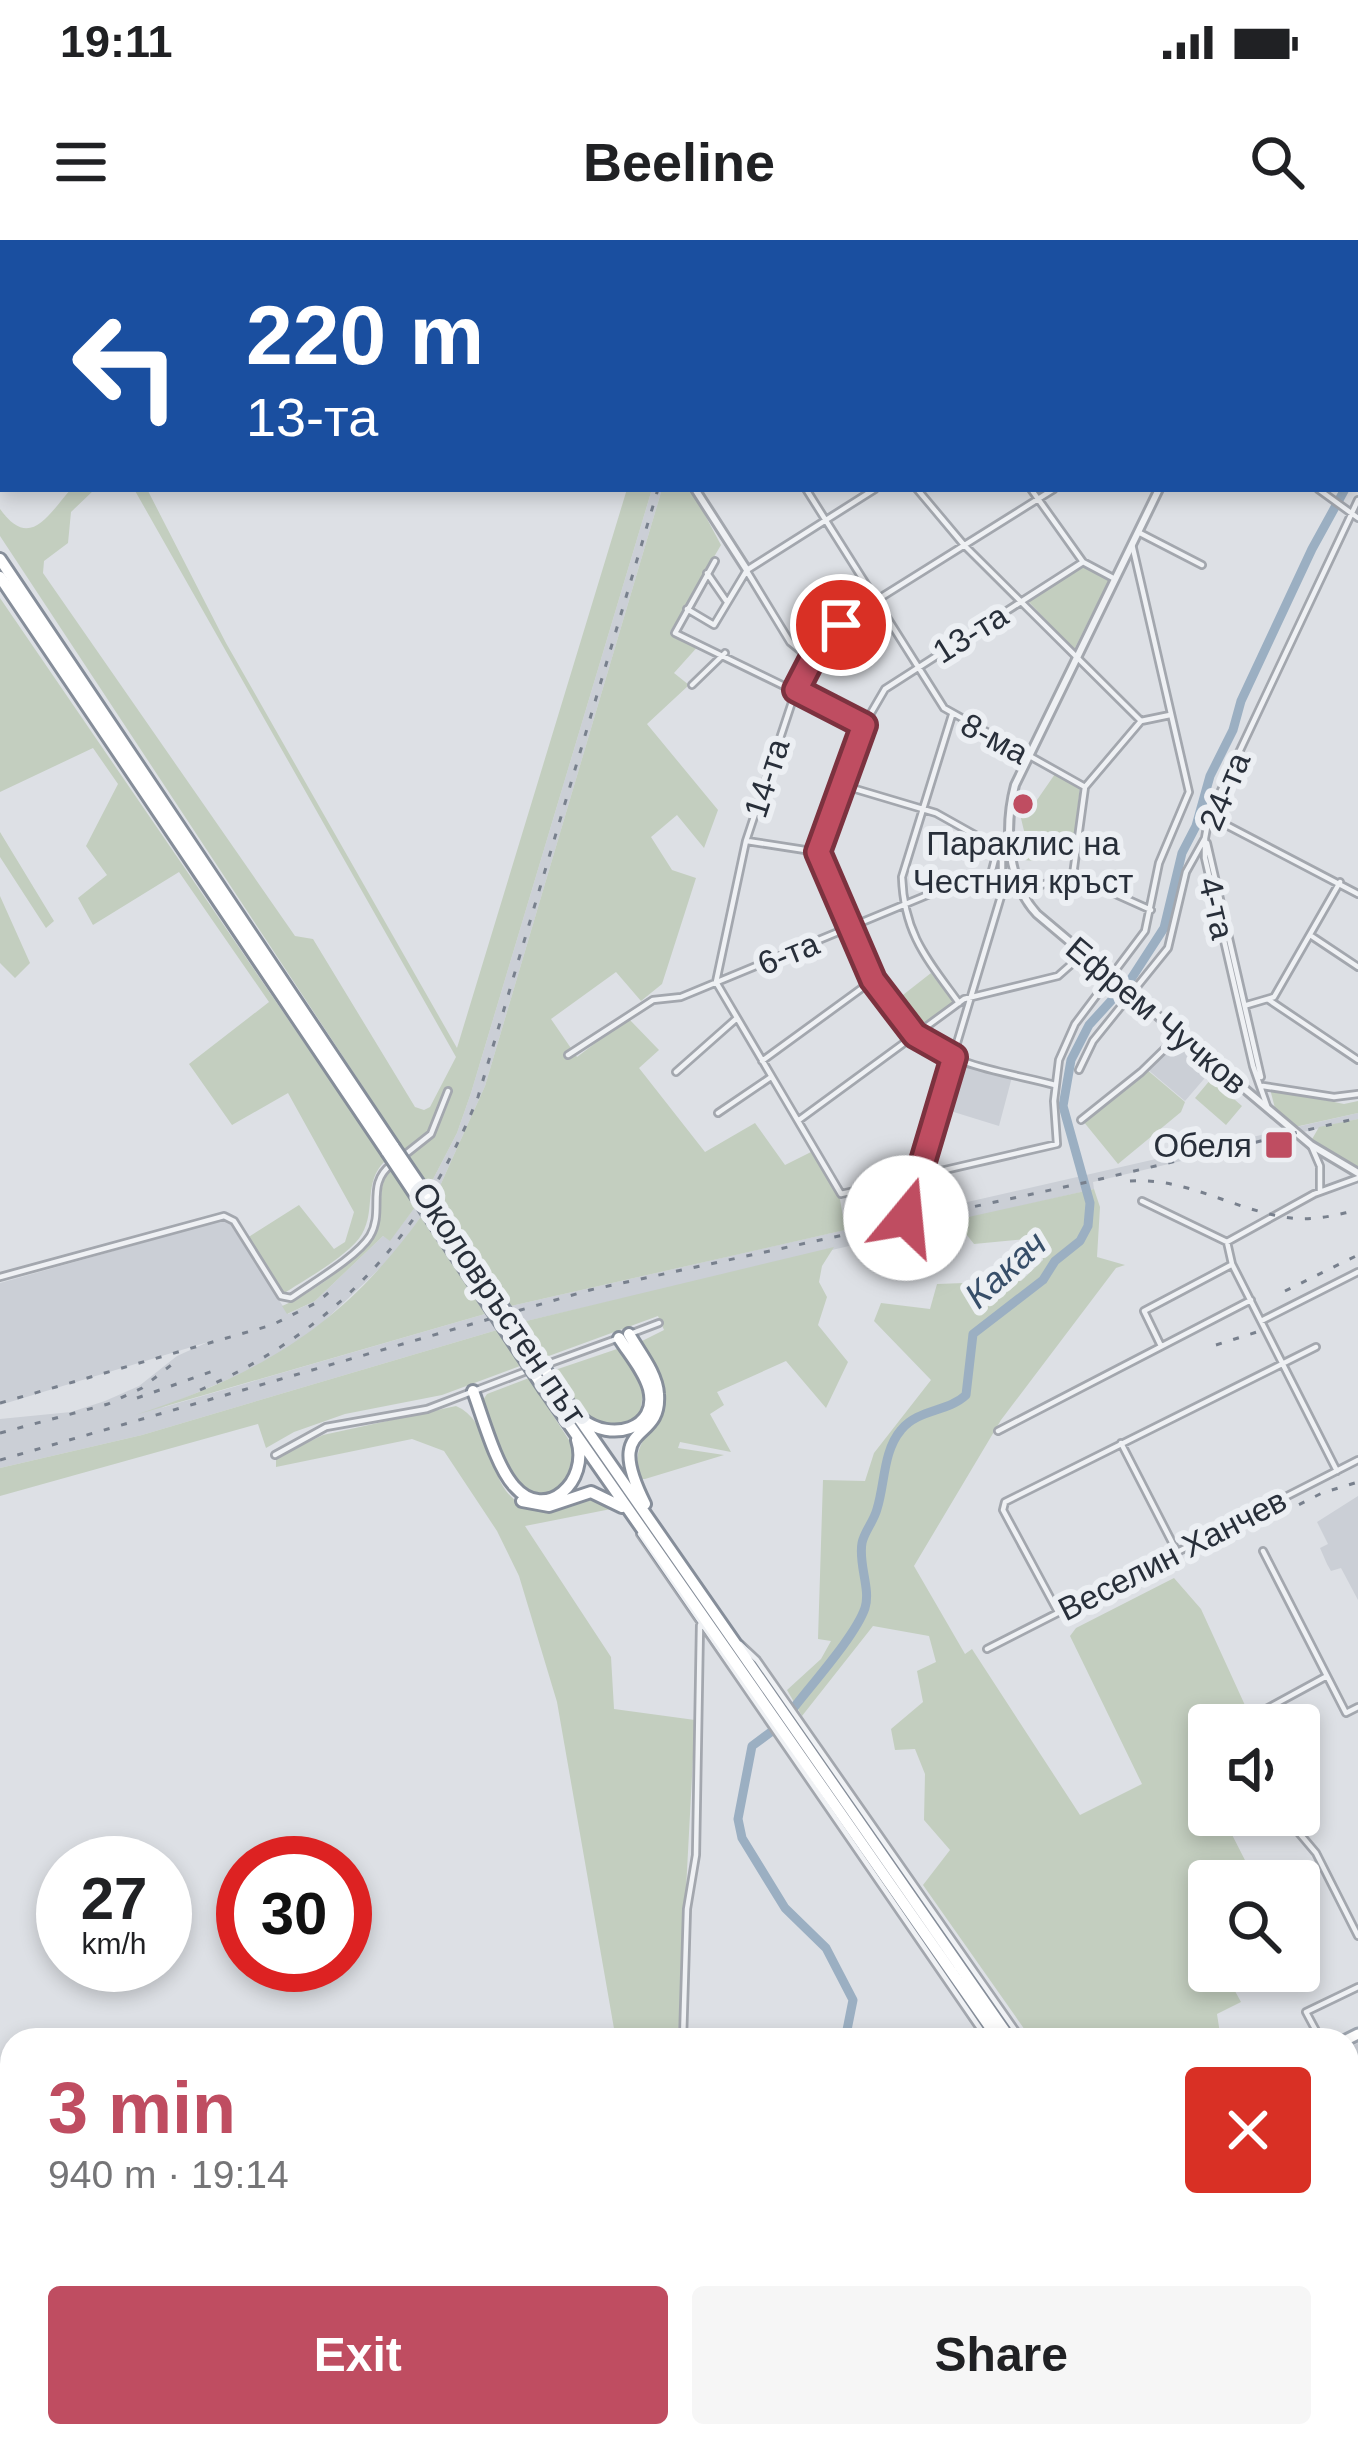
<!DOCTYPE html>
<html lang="en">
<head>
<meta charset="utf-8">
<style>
	body { margin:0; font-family:Arial,sans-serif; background:#f6f6f6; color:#202124; height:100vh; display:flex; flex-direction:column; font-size:45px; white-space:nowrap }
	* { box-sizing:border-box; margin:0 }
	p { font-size:39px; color:#757577 }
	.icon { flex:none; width:66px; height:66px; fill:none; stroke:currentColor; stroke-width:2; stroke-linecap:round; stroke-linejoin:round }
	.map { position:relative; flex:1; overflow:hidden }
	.details { position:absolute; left:0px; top:1788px; width:1359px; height:420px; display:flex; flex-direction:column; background:#fff; border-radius:36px 36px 0 0; box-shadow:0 6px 18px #0003 }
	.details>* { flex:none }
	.top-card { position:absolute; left:0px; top:0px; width:1359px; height:252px; box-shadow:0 6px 18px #0003; background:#1a4fa0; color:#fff; overflow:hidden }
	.fabs { position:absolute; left:1188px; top:1464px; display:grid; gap:24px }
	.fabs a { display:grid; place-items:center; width:132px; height:132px; border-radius:12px; background:#fff; box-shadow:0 6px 18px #0003; font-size:60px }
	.speed { position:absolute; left:36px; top:1596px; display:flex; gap:24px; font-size:60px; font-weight:700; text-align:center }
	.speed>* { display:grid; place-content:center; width:156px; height:156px; border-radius:50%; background:#fff; box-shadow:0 6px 18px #0003; line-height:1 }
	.speed small { font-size:30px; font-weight:400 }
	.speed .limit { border:18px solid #d22; background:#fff; color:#111 }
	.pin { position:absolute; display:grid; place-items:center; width:102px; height:102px; color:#fff; margin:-51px; border:6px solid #fff; border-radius:50%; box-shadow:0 3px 12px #0007 }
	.me { position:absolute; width:132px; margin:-66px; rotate:17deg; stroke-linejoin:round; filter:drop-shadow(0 0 9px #0008) }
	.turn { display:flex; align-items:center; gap:42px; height:252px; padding:0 48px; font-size:54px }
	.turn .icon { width:156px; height:156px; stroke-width:2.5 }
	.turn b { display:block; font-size:84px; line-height:102px }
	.round { display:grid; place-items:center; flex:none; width:126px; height:126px; border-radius:12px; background:#f6f6f6 }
	.summary { display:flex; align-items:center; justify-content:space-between; height:204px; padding:0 48px }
	h1 { font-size:72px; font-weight:800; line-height:90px; color:#bf4d61 }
	.cta { display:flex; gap:24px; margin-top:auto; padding:24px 48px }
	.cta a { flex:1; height:138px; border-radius:12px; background:#bf4d61; color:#fff; font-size:48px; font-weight:800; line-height:138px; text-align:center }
	.cta a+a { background:#f6f6f6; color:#202124 }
	.status { display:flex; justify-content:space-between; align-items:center; height:84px; padding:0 60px; background:#fff; direction:ltr }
	.status svg { height:33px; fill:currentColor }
	header { display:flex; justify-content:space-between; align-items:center; height:156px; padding:0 48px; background:#fff; font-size:54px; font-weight:800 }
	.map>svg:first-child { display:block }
	.built { fill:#cbcfd6 }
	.green { fill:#c3cebf }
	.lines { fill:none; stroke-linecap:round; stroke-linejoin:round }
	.river { stroke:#9bafc2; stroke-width:9 }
	.minor-casing { stroke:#a3a7ae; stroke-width:10 }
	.tertiary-casing { stroke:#a3a7ae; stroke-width:12 }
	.primary-casing { stroke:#9ea5af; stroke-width:15 }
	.trunk-casing { stroke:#868e9a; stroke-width:16 }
	.minor { stroke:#eff1f4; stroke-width:4.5 }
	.tertiary { stroke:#eff1f4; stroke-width:6 }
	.secondary { stroke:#fff; stroke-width:8 }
	.primary { stroke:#fff; stroke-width:9 }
	.trunk { stroke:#fff; stroke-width:10 }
	.tram { stroke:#78808d; stroke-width:3 }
	.rail { stroke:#78808d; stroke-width:3; stroke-dasharray:6 12; stroke-linecap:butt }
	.trunk-bridge-casing { stroke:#868e9a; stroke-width:16; stroke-linecap:butt }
	.trunk-bridge { stroke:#fff; stroke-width:10 }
	.route-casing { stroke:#7c323f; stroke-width:30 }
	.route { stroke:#bf4d61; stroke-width:21 }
	.poi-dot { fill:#bf4d61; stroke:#eceff3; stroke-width:4.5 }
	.labels { text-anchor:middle; stroke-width:12; stroke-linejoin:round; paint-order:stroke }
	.street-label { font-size:33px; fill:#282f3a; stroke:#eceff3 }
	.poi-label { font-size:33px; fill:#282f3a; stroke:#eceff3 }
	.water-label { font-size:36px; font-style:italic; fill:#374e69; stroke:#eceff3 }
</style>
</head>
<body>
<div class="status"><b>19:11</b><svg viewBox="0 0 49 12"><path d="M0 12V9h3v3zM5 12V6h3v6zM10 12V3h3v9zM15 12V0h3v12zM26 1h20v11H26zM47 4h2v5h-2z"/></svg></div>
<header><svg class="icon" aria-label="menu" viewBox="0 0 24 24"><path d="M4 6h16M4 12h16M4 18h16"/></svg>Beeline<svg class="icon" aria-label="search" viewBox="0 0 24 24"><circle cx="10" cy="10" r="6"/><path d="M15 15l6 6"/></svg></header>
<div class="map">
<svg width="1358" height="2208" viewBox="0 0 1358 2208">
	<rect width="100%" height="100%" fill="#dde0e5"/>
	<path class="built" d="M 652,249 L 662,249 L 485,846 L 435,957 L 429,947 L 457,893 L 471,853 Z
		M 1174,800 L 1210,832 L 1185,861 L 1146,828 Z
		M 958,821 L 1012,837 L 999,886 L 944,869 Z
		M 1358,873 L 1358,879 L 1093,942 L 1094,949 L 522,1082 L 511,1066 Z
		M 416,966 L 422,975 L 394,1015 L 318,1087 L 269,1122 L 161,1168 L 485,1074 L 497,1090 L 142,1195 L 0,1228 L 0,1179 L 71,1172 L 105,1161 L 139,1146 L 177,1116 L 208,1102 L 0,1165 L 0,1043 L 227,979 L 288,1074 L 315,1061 L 383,996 L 390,1000 Z
		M 1358,1256 L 1358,1360 L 1341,1328 L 1331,1331 L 1327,1324 L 1320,1308 L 1328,1304 L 1317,1282 Z
		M 1358,1803 L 1358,1871 L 1357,1871 L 1347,1843 L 1347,1809 Z
		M 0,2137 L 12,2196 L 17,2208 L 0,2208 Z
		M 271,2196 L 501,2196 L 507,2208 L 277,2208 Z
		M 657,2196 L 761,2196 L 765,2208 L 663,2208 Z
		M 835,2196 L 945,2196 L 946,2208 L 850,2208 Z
		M 997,2196 L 1254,2196 L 1263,2208 L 999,2208 Z"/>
	<path class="green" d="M 0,0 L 160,3 L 3,3 L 0,224 Z
		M 257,0 L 615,0 L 257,3 Z
		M 71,249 L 95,249 L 71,272 L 68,303 L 44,321 L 43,333 L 295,696 L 313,699 L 415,867 L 424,870 L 430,867 L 456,817 L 134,249 L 147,249 L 226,403 L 457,808 L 627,249 L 652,249 L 471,853 L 457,893 L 429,947 L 0,296 L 0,269 C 30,311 48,275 71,249 Z
		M 662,249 L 691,249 L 721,305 L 670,392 L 700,404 L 674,433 L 689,445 L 647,484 L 718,570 L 704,608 L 677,575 L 651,597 L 672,630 L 696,638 L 662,744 L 641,761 L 616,732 L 551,779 L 577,817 L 628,778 L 659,810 L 639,828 L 705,912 L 755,883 L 785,925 L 811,912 L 840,959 L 845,990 L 511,1066 L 435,957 L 485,846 Z
		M 1085,326 L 1109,340 L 1074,410 L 1028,361 Z
		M 0,358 L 385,921 C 363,942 376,970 362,994 C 350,1015 304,1040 283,1054 L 247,998 L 299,965 L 334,1009 L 345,1002 L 354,972 L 288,853 L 232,885 L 189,824 L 269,762 L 179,632 L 93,685 L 78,658 L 107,635 L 86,606 L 118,544 L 93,508 L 0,552 Z
		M 1055,534 L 1080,547 L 1072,617 C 1055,616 1037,624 1021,619 L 1019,601 L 1025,595 L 1019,570 L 1035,572 L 1037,560 Z
		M 0,592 L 54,681 L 46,688 L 0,617 Z
		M 0,656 L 30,723 L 15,738 L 0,723 Z
		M 931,733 L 953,762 L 916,791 L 894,762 Z
		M 1146,829 L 1185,862 L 1181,872 L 1118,924 L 1083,881 Z
		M 1211,839 L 1242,866 L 1226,885 L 1195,858 Z
		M 1270,849 L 1344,864 L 1358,861 L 1358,873 L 1295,887 L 1276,872 Z
		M 1358,879 L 1358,931 L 1311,901 L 1319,887 Z
		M 391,929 L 416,966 L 390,1001 L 383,996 L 315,1061 L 287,1074 L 282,1066 C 306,1057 374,1011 379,985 C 384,965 376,947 391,929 Z
		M 1094,949 L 1100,967 L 1097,1017 L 1125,1025 L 1116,1028 L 1001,1180 L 914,1326 L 965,1414 L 972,1409 L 1080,1575 L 1142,1544 L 1070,1396 L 1076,1388 L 1174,1338 L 1201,1369 L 1254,1485 L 1209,1485 L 1209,1575 L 1236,1575 L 1225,1581 L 1250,1630 L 1271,1623 L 1282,1641 L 1209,1641 L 1209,1692 L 1206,1695 L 1209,1731 L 1224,1731 L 1241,1762 L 1217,1774 L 1221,1800 L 1032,1800 L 923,1645 L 950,1610 L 924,1580 L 925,1534 L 915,1509 L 895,1510 L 891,1489 L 923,1462 L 917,1431 L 936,1422 L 929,1396 L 873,1386 L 802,1476 L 787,1450 L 821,1419 L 831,1401 L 818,1399 L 823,1240 L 865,1241 L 874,1213 L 931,1140 L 874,1081 L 881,1063 L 930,1069 L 937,1044 L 1021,1041 L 1043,1020 L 1042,1007 L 1026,999 L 974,1004 L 955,980 Z
		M 422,975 L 485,1074 L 135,1175 C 260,1135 345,1084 422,975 Z
		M 834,1007 L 822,1026 L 819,1042 L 827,1057 L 818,1085 L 848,1122 L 826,1168 L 786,1121 L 717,1152 L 724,1165 L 710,1174 L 731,1212 L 680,1202 L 678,1208 L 724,1215 L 645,1239 L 639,1239 C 625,1176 699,1192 641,1105 L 642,1101 L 664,1090 L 658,1076 L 546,1117 L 522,1082 Z
		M 497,1090 L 520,1126 L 442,1155 L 345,1174 L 294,1192 L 266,1208 L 258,1184 L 0,1256 L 0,1228 L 142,1195 Z
		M 617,1109 C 640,1125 647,1149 639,1175 C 593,1203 579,1164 555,1130 Z
		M 529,1138 L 576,1211 C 574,1220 574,1231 570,1239 C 559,1260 527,1258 514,1240 C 498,1219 492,1184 483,1160 L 487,1154 Z
		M 456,1166 C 501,1185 481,1266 542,1270 C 559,1272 572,1262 588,1258 L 611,1269 L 525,1286 L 611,1417 L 614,1469 L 695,1480 L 678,1800 L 616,1800 L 557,1462 L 519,1336 L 497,1291 L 444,1211 L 412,1199 L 276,1227 L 276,1218 L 323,1195 Z
		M 1358,1874 L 1358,1939 L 1347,1923 L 1347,1880 Z"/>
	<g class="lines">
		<path class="river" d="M 1356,226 L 1358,221
			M 789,1474 C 809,1447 855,1397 865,1368 C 871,1349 858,1324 862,1303 C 864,1292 874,1281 877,1269 C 885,1244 883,1211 901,1190 C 918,1169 948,1172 966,1155 L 973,1094 L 1043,1040 L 1055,1021 L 1080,1001 L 1088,986 L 1090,963 L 1063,866 L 1071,820 L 1089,785 L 1131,739 L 1164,688 L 1182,613 L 1196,586 L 1210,536 L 1233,490 L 1241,461 L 1312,309 L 1345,249
			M 779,1486 L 752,1506 L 738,1579 L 742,1598 L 785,1668 L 826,1708 L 853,1760 L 845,1800
			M 980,2196 L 983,2208"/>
		<g class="minor-casing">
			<path id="minor" d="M 969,0 L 975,3
				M 883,3 L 885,0
				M 983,3 L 985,0
				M 1234,3 L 1234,0
				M 1356,102 L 1358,102
				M 1356,167 L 1358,167
				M 806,249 L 944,468 L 1085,547
				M 917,249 L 964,305 L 1141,481
				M 1031,249 L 1083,322 L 1115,339
				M 1318,249 L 1358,278
				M 1138,292 L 1202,325
				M 715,321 L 675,393 L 864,485
				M 707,333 L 727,362
				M 748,333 L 790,402 L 811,419
				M 687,369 L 714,385 L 747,330 L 875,249
				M 692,445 L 725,413
				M 952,475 L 902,637 C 904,694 927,719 959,763
				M 842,545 L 936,573 L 1002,610
				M 1209,576 L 1358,654
				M 1205,598 L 1205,618 L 1253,826 L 1267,866
				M 747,601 L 818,612
				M 1207,603 L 1261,837
				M 1073,635 L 1085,547 L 1141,481 L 1170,475
				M 987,650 L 997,611
				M 1310,695 L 1358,727
				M 716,742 L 841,954 L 1057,904 L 1054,861 L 1059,820 L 1075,784 L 1145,691 L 1159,623 L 1189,552 L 1132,304
				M 716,742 L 746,601 L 796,450 L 811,419 L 856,373 L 1054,249
				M 1269,760 L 1358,820
				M 1247,765 L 1274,757 L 1340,642
				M 568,815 L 653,760 L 681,757 L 954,644 L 1002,653 L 1019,652 L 1073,635 L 1151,670
				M 762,821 L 873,740
				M 1079,830 L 1093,801 L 1168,708 L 1186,632 L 1205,598 L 1209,576 L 1358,260
				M 676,832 L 737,778
				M 1055,845 C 1011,833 949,826 914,794 C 864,748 843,673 818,612 L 864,485 L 885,449 L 1083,322
				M 1263,846 L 1334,857 L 1358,854
				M 718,873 L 771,837
				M 799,880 L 964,759 L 1058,736 L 1084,713
				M 1081,880 L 1141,832 L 1180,794
				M 1311,905 L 1320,926 L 1320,951
				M 402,917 L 431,894 L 448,851
				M 1142,961 L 1227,1002
				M 1227,1002 L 1232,1024 L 1337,1231
				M 1227,1002 L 1314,954 L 1358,938
				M 897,1003 L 1002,653 L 1002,610
				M 0,1037 L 224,976 L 234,981 L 281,1056 L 291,1058 C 312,1043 357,1017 370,996 C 385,970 365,944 392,924
				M 1261,1081 L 1358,1032
				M 630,1094 L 659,1083
				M 1161,1106 L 1144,1071 L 1231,1025
				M 545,1125 L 619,1098
				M 998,1191 L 1251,1060
				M 1121,1203 L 1176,1310
				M 275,1215 L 326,1187 L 427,1169 L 529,1130
				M 640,1294 L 988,1800
				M 1263,1311 L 1346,1473 L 1358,1467
				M 1058,1372 L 1003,1270 L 1005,1262 L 1316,1107
				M 740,1404 L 757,1420 L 1022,1800
				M 987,1409 L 1358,1220
				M 1257,1474 L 1327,1436
				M 1284,1575 L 1316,1613 L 1358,1696
				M 683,1800 L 687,1669 L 696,1615 L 700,1385
				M 1321,1800 L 1306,1772 L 1358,1747
				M 1262,2196 L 1271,2208"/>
		</g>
		<g class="tertiary-casing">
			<path id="tertiary" d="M 780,3 L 781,0
				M 1309,3 L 1315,0
				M 695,249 L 747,330
				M 1159,249 L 1015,545 C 1004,587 1007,642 1037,674 L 1311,905 L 1358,933
				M 0,2122 L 12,2176
				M 17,2196 L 20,2208
				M 813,2196 L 814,2208"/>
		</g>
		<g class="primary-casing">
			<path id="primary" d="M 1346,1800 L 1358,1794
				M 567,2208 L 590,2196"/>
		</g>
		<g class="trunk-casing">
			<path id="trunk" d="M 0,319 L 394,907
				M 0,337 L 387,912
				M 629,1094 C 639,1112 657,1133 658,1154 C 662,1206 602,1178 645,1264
				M 555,1144 L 1011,1800
				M 545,1150 L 999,1800
				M 473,1151 C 483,1178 496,1226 514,1246 C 546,1283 590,1241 577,1200
				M 582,1179 C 610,1202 659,1190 649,1149 C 644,1131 629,1114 619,1098
				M 522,1261 L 549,1266 L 591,1252 L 622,1267
				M 1272,2196 L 1280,2208
				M 1284,2196 L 1293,2208
				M 1300,2203 L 1302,2208"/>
		</g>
		<use href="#minor" class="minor"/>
		<use href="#tertiary" class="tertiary"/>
		<path class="secondary" d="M 1347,1940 L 1358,1956"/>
		<use href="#primary" class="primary"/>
		<use href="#trunk" class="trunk"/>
		<path class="tram" d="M 972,0 L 978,3
			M 1329,3 L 1337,0"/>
		<path class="rail" d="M 731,3 L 732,0
			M 1130,941 C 1187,937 1235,971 1291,978 C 1314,981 1336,975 1358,970
			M 1285,1051 L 1358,1015
			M 1216,1105 L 1260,1091
			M 200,1150 C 338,1089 422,996 478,857 L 658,249
			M 137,1158 L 216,1130
			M 0,1163 L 272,1085 L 316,1063 L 333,1049
			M 0,1193 L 108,1164 L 142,1148 L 180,1118
			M 0,1220 L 590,1050 L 1092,941 L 1358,878
			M 1074,1378 L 1322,1253 L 1358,1242"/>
		<g class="trunk-bridge-casing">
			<path id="trunk-bridge" d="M 394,907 L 555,1144
				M 387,912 L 545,1150"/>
		</g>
		<use href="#trunk-bridge" class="trunk-bridge"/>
	</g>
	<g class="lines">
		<g class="route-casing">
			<path id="route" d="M 841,385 L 812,419 L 796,450 L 864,485 L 818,612 L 873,740 L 915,795 L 954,817 L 906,978"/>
		</g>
		<use href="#route" class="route"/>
	</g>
	<g class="poi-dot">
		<circle cx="1023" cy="564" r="12"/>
		<rect x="1264" y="890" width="30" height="30" rx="6"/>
	</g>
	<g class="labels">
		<g class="street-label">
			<text transform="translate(970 393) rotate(-32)" y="12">13-та</text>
			<text transform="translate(995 498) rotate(28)" y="12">8-ма</text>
			<text transform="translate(766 538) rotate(-72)" y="12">14-та</text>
			<text transform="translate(1224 551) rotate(-67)" y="12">24-та</text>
			<text transform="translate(1217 668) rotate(77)" y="12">4-та</text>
			<text transform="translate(788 713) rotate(-22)" y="12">6-та</text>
			<text transform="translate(1157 775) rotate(40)" y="12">Ефрем Чучков</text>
			<text transform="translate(500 1063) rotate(56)" y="12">Околовръстен път</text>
			<text transform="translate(1172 1314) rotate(-27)" y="12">Веселин Ханчев</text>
		</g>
		<g class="poi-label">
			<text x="1023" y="615">Параклис на<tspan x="1023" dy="38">Честния кръст</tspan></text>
			<text x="1252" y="917" text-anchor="end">Обеля</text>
		</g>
		<g class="water-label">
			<text transform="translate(1005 1029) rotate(-42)" y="13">Какач</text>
		</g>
	</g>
</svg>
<div class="fabs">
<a><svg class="icon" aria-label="sound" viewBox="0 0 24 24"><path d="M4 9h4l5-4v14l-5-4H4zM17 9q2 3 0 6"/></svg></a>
<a><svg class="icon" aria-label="search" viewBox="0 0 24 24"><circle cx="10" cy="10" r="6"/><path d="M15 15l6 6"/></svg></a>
</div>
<div class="speed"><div>27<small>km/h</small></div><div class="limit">30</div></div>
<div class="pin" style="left:841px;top:385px;background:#d93025"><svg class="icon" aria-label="arrive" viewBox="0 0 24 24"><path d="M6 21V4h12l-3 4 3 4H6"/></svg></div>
<svg class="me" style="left:906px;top:978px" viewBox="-20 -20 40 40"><circle r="19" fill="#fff"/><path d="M0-13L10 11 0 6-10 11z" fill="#bf4d61"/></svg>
<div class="top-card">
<div class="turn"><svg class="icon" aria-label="left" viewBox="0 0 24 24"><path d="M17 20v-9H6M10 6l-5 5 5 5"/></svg><div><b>220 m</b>13-та</div></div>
</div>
<section class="details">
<div class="summary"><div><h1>3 min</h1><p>940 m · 19:14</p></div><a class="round" style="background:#d93025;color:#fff"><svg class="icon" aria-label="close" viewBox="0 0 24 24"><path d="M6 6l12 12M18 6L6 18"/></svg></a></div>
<div class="cta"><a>Exit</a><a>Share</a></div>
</section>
</div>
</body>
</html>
